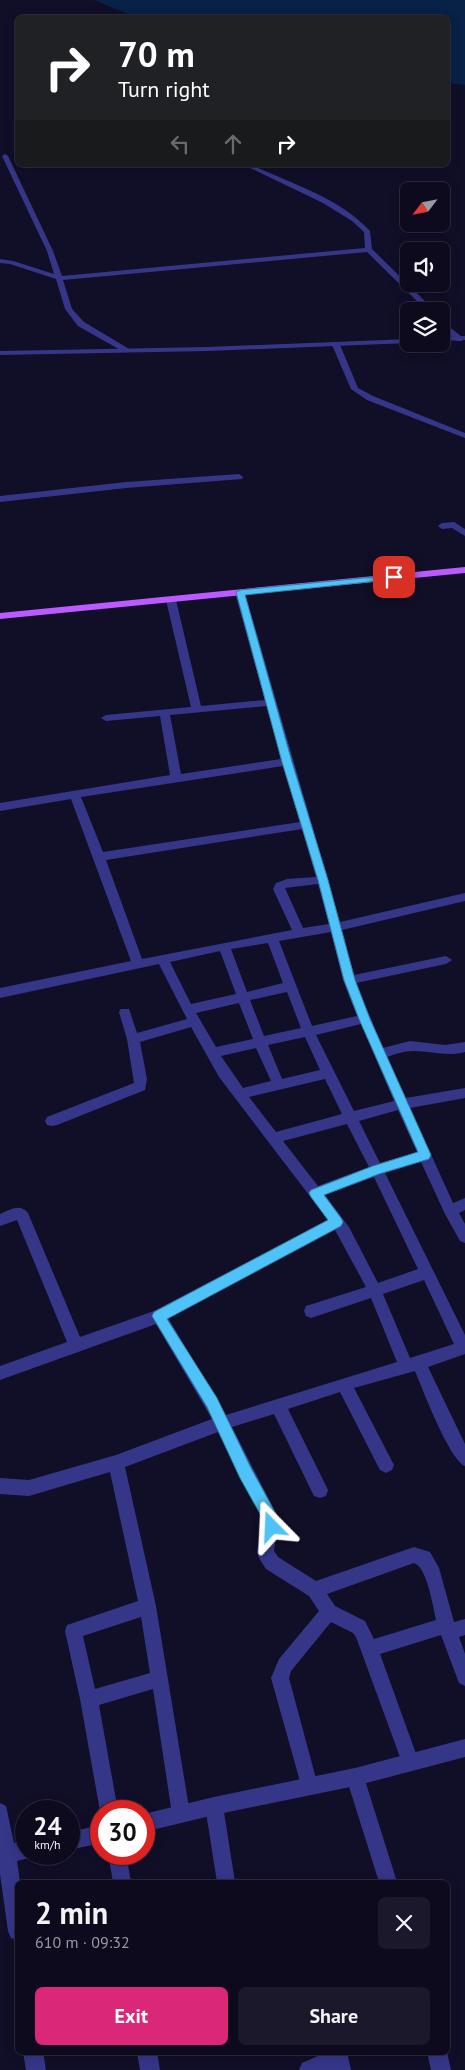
<!DOCTYPE html>
<html lang="en">
<head>
<meta charset="utf-8">
<style>
	body { margin:0; font-family:"PT Sans",sans-serif; background:#1b182b; color:#f1f3f6; height:100vh; display:flex; flex-direction:column; font-size:19px; white-space:nowrap }
	* { box-sizing:border-box; margin:0 }
	p { font-size:16px; color:#9a9aa4 }
	.icon { flex:none; width:28px; height:28px; fill:none; stroke:currentColor; stroke-width:2; stroke-linecap:round; stroke-linejoin:round }
	.map { position:relative; flex:1; overflow:hidden }
	.details { position:absolute; left:15px; top:1880px; width:435px; height:175px; display:flex; flex-direction:column; background:#0d0a1e; border-radius:8px; box-shadow:0 2px 12px #0003,0 0 0 1px #2d2b3c }
	.details>* { flex:none }
	.top-card { position:absolute; left:15px; top:15px; width:435px; height:152px; border-radius:8px; box-shadow:0 2px 12px #0003,0 0 0 1px #2d2b3c; background:#202124; color:#fff; overflow:hidden }
	.needle { width:32px; rotate:238deg }
	.tools { position:absolute; left:400px; top:182px; display:grid; gap:10px }
	.tools a { display:grid; place-items:center; width:50px; height:50px; border-radius:8px; background:#0d0a1e; box-shadow:0 2px 12px #0003,0 0 0 1px #2d2b3c; font-size:25px }
	.speed { position:absolute; left:15px; top:1800px; display:flex; gap:10px; font-size:25px; font-weight:700; text-align:center }
	.speed>* { display:grid; place-content:center; width:65px; height:65px; border-radius:50%; background:#0d0a1e; box-shadow:0 2px 12px #0003,0 0 0 1px #2d2b3c; line-height:1 }
	.speed small { font-size:12px; font-weight:400 }
	.speed .limit { border:8px solid #d22; background:#fff; color:#111 }
	.pin { position:absolute; display:grid; place-items:center; width:42px; height:42px; color:#fff; margin:-21px; border-radius:10px; box-shadow:0 2px 8px #0006 }
	.me { position:absolute; width:55px; margin:-28px; rotate:339deg; stroke-linejoin:round; filter:drop-shadow(0 0 4px #0008) }
	.turn { display:flex; align-items:center; gap:18px; height:105px; padding:0 20px; font-size:22px }
	.turn .icon { width:65px; height:65px; stroke-width:2.5 }
	.turn b { display:block; font-size:35px; line-height:42px }
	.lanes { display:flex; align-items:center; height:48px; padding:0 20px; background:#0003; justify-content:center; gap:25px; direction:ltr }
	.lanes .off { opacity:.35 }
	.round { display:grid; place-items:center; flex:none; width:52px; height:52px; border-radius:8px; background:#1b182b }
	.summary { display:flex; align-items:center; justify-content:space-between; height:85px; padding:0 20px }
	h1 { font-size:30px; font-weight:700; line-height:38px }
	.primary-button { display:flex; gap:10px; margin-top:auto; padding:10px 20px }
	.primary-button a { flex:1; height:58px; border-radius:8px; background:#db2777; color:#fff; font-size:20px; font-weight:700; line-height:58px; text-align:center }
	.primary-button a+a { background:#1b182b; color:#f1f3f6 }
	.map>svg:first-child { display:block }
	.water { fill:#072147 }
	.lines { fill:none; stroke-linecap:round; stroke-linejoin:round }
	.minor { fill:#363689; fill-rule:evenodd }
	.tertiary { fill:#363689; fill-rule:evenodd }
	.primary { fill:#bb5bff; fill-rule:evenodd }
	.route { fill:#4fc3f7; stroke:#337fa1 }
</style>
</head>
<body>
<div class="map">
<svg width="465" height="2070" viewBox="0 0 465 2070">
	<rect width="100%" height="100%" fill="#110e28"/>
	<path class="water" d="M 94,0 L 465,0 L 465,85 L 448,83 L 448,18 L 135,17 Z"/>
	<g class="lines">
		<path class="minor" d="M 5,154 L 8,156 L 53,251 L 62,276 L 365,248 L 364,232 L 352,221 L 323,203 L 244,165 L 252,165 C 292,184 340,198 370,231 L 372,249 L 435,311 L 427,311 L 367,252 L 63,280 L 72,309 L 84,322 L 131,350 L 124,352 L 78,326 L 65,309 L 56,279 L 10,264 L 0,263 L 0,259 L 13,261 L 54,274 L 47,251 L 2,156 Z
			M 441,320 L 462,337 L 462,341 L 456,341 L 441,326 Z
			M 333,343 L 340,345 L 358,388 L 373,396 L 465,433 L 465,438 L 367,400 L 351,389 L 332,345 Z
			M 239,474 L 243,477 L 242,479 L 126,488 L 0,502 L 0,496 L 126,482 Z
			M 454,522 L 465,529 L 465,536 L 452,528 L 442,529 L 438,526 L 442,523 Z
			M 240,590 L 245,593 L 340,922 L 465,893 L 465,901 L 342,930 L 354,975 L 446,956 L 452,960 L 446,964 L 356,983 L 383,1048 L 410,1041 L 445,1045 L 465,1042 L 465,1052 C 447,1057 432,1051 414,1051 C 404,1051 395,1054 387,1057 L 406,1098 L 465,1088 L 465,1098 L 410,1108 L 453,1203 L 465,1198 L 465,1210 L 459,1213 L 465,1224 L 465,1243 L 460,1241 L 445,1214 L 421,1162 L 385,1173 L 465,1335 L 465,1354 L 428,1367 L 465,1444 L 465,1466 C 449,1459 423,1390 415,1371 L 354,1388 L 394,1465 L 392,1470 L 386,1473 L 380,1470 L 340,1392 L 288,1409 L 328,1490 L 326,1496 L 320,1498 L 314,1496 L 274,1414 L 232,1427 L 279,1519 L 274,1551 L 278,1557 L 316,1581 L 414,1547 L 430,1552 L 439,1568 L 454,1622 L 465,1619 L 465,1635 L 459,1637 L 465,1654 L 465,1686 L 459,1683 L 441,1635 L 380,1654 L 419,1762 L 416,1768 L 410,1771 L 404,1768 L 356,1637 L 353,1633 L 331,1622 L 291,1671 L 289,1678 L 318,1786 L 315,1792 L 309,1795 L 303,1792 L 271,1678 L 279,1659 L 319,1611 L 309,1596 L 266,1569 L 259,1558 L 257,1552 L 263,1520 L 218,1432 L 125,1467 L 156,1606 L 190,1814 L 187,1820 L 181,1823 L 175,1820 L 172,1814 L 153,1689 L 99,1705 L 118,1811 L 101,1811 L 101,1814 L 100,1811 L 80,1699 L 65,1631 L 67,1625 L 73,1623 L 138,1601 L 110,1472 L 29,1496 L 0,1494 L 0,1478 L 29,1480 L 116,1455 L 212,1419 L 156,1324 L 0,1380 L 0,1366 L 67,1342 L 17,1220 L 0,1226 L 0,1214 C 10,1210 20,1203 28,1213 L 80,1337 L 154,1311 L 328,1220 L 219,1077 L 191,1027 L 140,1042 L 147,1079 L 145,1090 L 57,1125 L 52,1126 L 47,1125 L 45,1121 L 47,1117 L 134,1083 L 127,1039 L 119,1012 L 121,1009 L 129,1009 L 137,1033 L 187,1019 L 159,964 L 0,998 L 0,988 L 131,961 L 71,799 L 0,811 L 0,803 L 170,775 L 160,716 L 106,721 L 101,718 L 106,715 L 191,707 L 166,600 L 168,598 L 174,598 L 176,600 L 201,706 L 265,700 L 235,593 ZM 267,706 L 281,759 L 181,774 L 170,715 ZM 283,766 L 300,822 L 103,852 L 81,797 ZM 302,829 L 316,877 L 287,879 L 276,883 L 273,889 L 292,930 L 142,959 L 106,860 ZM 318,884 L 329,924 L 303,928 L 285,888 ZM 331,932 L 343,980 L 357,1016 L 312,1026 L 279,941 ZM 268,943 L 283,983 L 247,992 L 231,949 ZM 220,951 L 236,994 L 191,1004 L 170,962 ZM 287,992 L 301,1028 L 264,1036 L 250,1000 ZM 239,1003 L 253,1039 L 216,1047 L 196,1013 ZM 361,1024 L 394,1101 L 354,1111 L 316,1035 ZM 305,1037 L 320,1070 L 282,1079 L 268,1045 ZM 256,1048 L 271,1081 L 243,1088 L 221,1056 ZM 325,1079 L 342,1114 L 276,1132 L 249,1097 ZM 398,1110 L 417,1152 L 380,1163 L 359,1121 ZM 347,1124 L 369,1167 L 318,1186 L 283,1141 ZM 374,1177 L 418,1269 L 378,1283 L 349,1227 L 325,1195 ZM 335,1230 L 366,1287 L 306,1306 L 304,1311 L 306,1316 L 311,1318 L 371,1298 L 397,1362 L 226,1415 L 168,1318 ZM 424,1280 L 454,1344 L 410,1358 L 383,1294 ZM 414,1563 C 427,1567 433,1606 436,1620 L 374,1639 L 365,1621 L 335,1606 L 327,1594 ZM 141,1617 L 150,1673 L 95,1689 L 83,1636 Z
			M 355,1768 L 361,1771 L 364,1777 L 397,1882 L 379,1882 L 346,1777 L 349,1771 Z
			M 214,1797 L 220,1800 L 223,1806 L 235,1882 L 217,1882 L 205,1806 L 208,1800 Z
			M 108,1854 L 126,1854 L 131,1882 L 113,1882 Z
			M 137,2052 L 157,2052 L 160,2070 L 140,2070 Z
			M 327,2052 L 347,2052 L 351,2070 L 299,2070 L 302,2063 Z
			M 427,2052 L 447,2052 L 451,2070 L 431,2070 Z"/>
		<path class="tertiary" d="M 465,336 L 465,340 L 441,341 L 441,337 Z
			M 409,339 L 409,343 L 208,351 L 0,355 L 0,351 L 208,347 Z
			M 465,1739 L 465,1757 L 355,1786 L 214,1815 L 144,1832 L 144,1814 L 214,1797 L 355,1768 Z
			M 0,1803 L 6,1806 L 14,1843 L 26,1841 L 26,1854 L 34,1854 L 33,1857 L 17,1861 L 20,1882 L 18,1882 L 18,1940 L 11,1938 L 8,1931 L 0,1874 Z
			M 101,1825 L 101,1843 L 69,1850 L 69,1832 Z
			M 23,2052 L 43,2052 L 46,2070 L 26,2070 Z"/>
		<path class="primary" d="M 465,567 L 465,573 L 0,619 L 0,613 Z"/>
	</g>
	<path class="route" d="M 394,575 L 397,576 L 397,579 L 245,595 L 292,762 L 328,880 L 355,980 L 370,1019 L 431,1155 L 429,1159 L 379,1174 L 324,1195 L 341,1218 L 343,1222 L 341,1226 L 167,1319 L 217,1398 L 251,1468 L 276,1514 L 279,1527 L 277,1532 L 272,1535 L 266,1532 L 264,1521 L 240,1478 L 207,1407 L 152,1316 L 154,1312 L 328,1220 L 311,1197 L 309,1193 L 311,1190 L 373,1166 L 418,1152 L 359,1019 L 344,980 L 318,880 L 282,762 L 236,592 L 240,590 Z"/>
</svg>
<div class="tools">
<a><svg class="needle" viewBox="-14 -14 28 28"><path d="M0-13l5 13h-10z" fill="#e53935"/><path d="M0 13l5-13h-10z" fill="#9a9aa4"/></svg></a>
<a><svg class="icon" aria-label="sound" viewBox="0 0 24 24"><path d="M4 9h4l5-4v14l-5-4H4zM17 9q2 3 0 6"/></svg></a>
<a><svg class="icon" aria-label="layers" viewBox="0 0 24 24"><path d="M12 4l9 5-9 5-9-5zM3 14l9 5 9-5"/></svg></a>
</div>
<div class="speed"><div>24<small>km/h</small></div><div class="limit">30</div></div>
<div class="pin" style="left:394px;top:577px;background:#d93025"><svg class="icon" aria-label="arrive" viewBox="0 0 24 24"><path d="M6 21V4h12l-3 4 3 4H6"/></svg></div>
<svg class="me" style="left:272px;top:1527px" viewBox="-20 -20 40 40"><path d="M0-17L14 15 0 8-14 15z" fill="#4fc3f7" stroke="#fff" stroke-width="4"/></svg>
<div class="top-card">
<div class="turn"><svg class="icon" aria-label="right" viewBox="0 0 24 24"><path d="M7 20v-9h11M14 6l5 5-5 5"/></svg><div><b>70 m</b>Turn right</div></div>
<div class="lanes"><svg class="icon off" aria-label="left" viewBox="0 0 24 24"><path d="M17 20v-9H6M10 6l-5 5 5 5"/></svg><svg class="icon off" aria-label="ahead" viewBox="0 0 24 24"><path d="M12 20V5M6 11l6-6 6 6"/></svg><svg class="icon" aria-label="right" viewBox="0 0 24 24"><path d="M7 20v-9h11M14 6l5 5-5 5"/></svg></div>
</div>
<section class="details">
<div class="summary"><div><h1>2 min</h1><p>610 m · 09:32</p></div><a class="round"><svg class="icon" aria-label="close" viewBox="0 0 24 24"><path d="M6 6l12 12M18 6L6 18"/></svg></a></div>
<div class="primary-button"><a>Exit</a><a>Share</a></div>
</section>
</div>
</body>
</html>
